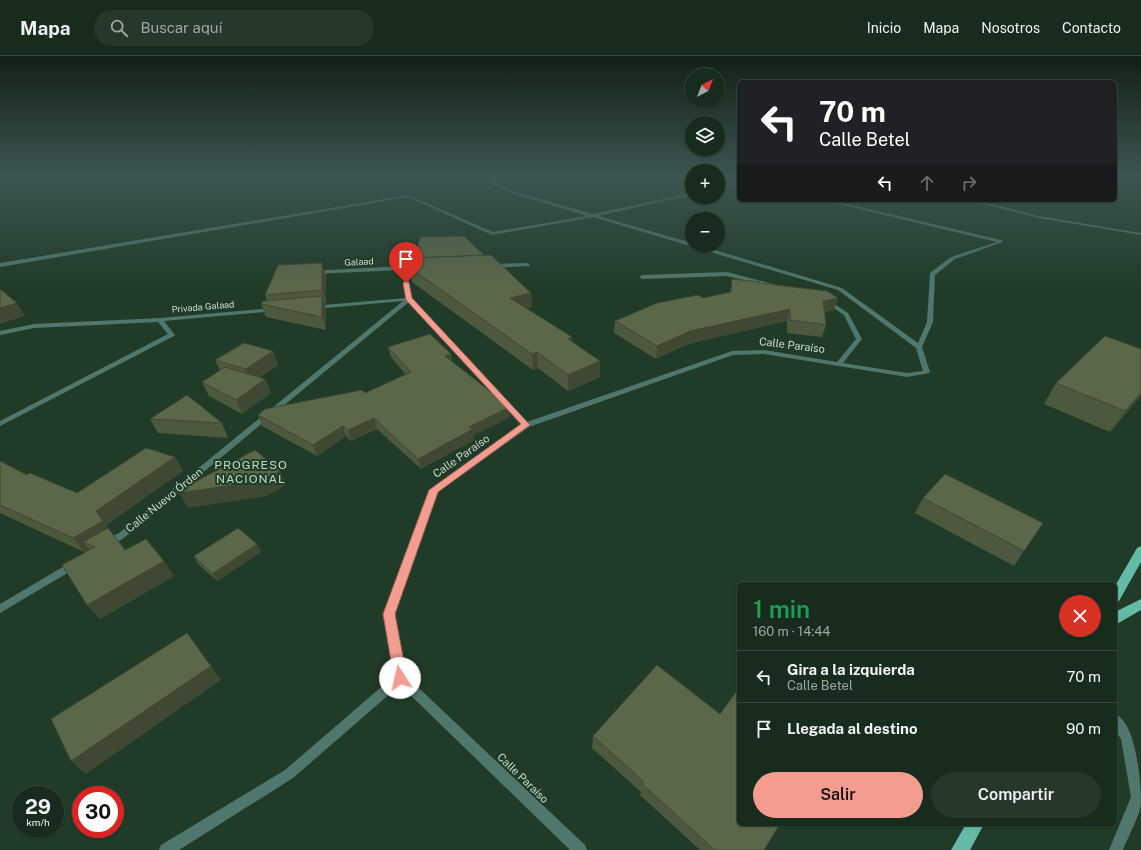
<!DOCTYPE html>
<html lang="es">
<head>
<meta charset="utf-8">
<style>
	body { margin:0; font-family:"Public Sans",sans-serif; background:#25382a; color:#f1f3f6; height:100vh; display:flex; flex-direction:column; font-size:15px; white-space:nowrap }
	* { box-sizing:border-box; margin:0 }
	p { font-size:13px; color:#9fa7a4 }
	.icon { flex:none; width:22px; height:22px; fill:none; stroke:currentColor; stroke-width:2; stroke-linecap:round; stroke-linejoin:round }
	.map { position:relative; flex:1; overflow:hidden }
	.side { position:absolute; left:737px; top:526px; width:380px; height:244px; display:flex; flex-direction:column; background:#182c1d; border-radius:6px; box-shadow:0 1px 3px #0004,0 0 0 1px #36483b }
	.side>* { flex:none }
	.banner { position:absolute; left:737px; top:24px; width:380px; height:122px; border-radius:6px; box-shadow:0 1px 3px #0004,0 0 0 1px #36483b; background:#202124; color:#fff; overflow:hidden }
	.needle { width:26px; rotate:42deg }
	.controls { position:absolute; left:685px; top:12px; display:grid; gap:8px }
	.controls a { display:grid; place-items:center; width:40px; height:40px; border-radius:50%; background:#182c1d; box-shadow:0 1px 3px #0004,0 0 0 1px #36483b; font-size:20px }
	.speed { position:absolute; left:12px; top:730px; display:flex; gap:8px; font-size:20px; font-weight:700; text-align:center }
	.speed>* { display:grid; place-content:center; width:52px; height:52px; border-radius:50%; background:#182c1d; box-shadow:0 1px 3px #0004,0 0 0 1px #36483b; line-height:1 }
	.speed small { font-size:10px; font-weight:400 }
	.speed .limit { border:6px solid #d22; background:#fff; color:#111 }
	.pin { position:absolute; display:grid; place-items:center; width:34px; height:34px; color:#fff; margin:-41px -17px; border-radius:50% 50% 50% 0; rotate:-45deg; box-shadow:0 0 4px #0007 }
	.pin .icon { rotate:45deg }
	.me { position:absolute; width:44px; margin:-22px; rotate:350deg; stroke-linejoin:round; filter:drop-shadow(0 0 3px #0008) }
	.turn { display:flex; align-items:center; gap:14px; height:84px; padding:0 16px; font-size:18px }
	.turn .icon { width:52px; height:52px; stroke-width:2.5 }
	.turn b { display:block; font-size:28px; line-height:34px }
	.lanes { display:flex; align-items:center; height:38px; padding:0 16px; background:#0003; justify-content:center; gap:20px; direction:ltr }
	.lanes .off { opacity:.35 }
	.round { display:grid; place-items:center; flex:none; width:42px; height:42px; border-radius:21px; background:#25382a }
	.overview { display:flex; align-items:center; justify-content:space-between; height:68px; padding:0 16px }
	h1 { font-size:24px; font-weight:600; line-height:30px; color:#1e9e55 }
	.action { display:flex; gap:8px; margin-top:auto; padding:8px 16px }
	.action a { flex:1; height:46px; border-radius:24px; background:#f59c91; color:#111; font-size:16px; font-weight:600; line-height:46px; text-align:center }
	.action a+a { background:#25382a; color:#f1f3f6 }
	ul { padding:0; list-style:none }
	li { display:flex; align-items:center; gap:12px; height:52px; padding:0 16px; border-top:1px solid #36483b }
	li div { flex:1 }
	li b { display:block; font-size:15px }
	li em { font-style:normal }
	header { display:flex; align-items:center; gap:24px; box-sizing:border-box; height:56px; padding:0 20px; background:#182c1d; border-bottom:1px solid #36483b }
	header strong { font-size:19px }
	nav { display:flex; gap:22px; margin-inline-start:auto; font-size:14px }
	.search { width:280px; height:36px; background:#25382a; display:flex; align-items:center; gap:10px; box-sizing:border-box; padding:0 14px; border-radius:22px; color:#9fa7a4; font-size:15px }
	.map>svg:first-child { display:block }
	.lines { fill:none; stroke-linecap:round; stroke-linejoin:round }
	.minor { fill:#50776d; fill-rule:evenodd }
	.primary { fill:#64baa6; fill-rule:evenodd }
	.wall { fill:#4d593f }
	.shaded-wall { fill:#3f4833 }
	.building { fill:#5a6749; stroke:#3f4833 }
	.route { fill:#f59c91; stroke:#9f655e }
	.labels { text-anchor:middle; stroke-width:4; stroke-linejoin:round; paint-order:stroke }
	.far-street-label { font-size:9px; fill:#cdddd0; stroke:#203b27 }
	.street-label { font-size:11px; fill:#cdddd0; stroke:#203b27 }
	.neighbourhood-label { font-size:12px; letter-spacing:1px; fill:#bddec4; stroke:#203b27 }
</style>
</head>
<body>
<header>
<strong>Mapa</strong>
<div class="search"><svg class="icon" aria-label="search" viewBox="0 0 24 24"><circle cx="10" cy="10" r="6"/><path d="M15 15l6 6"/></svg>Buscar aquí</div>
<nav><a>Inicio</a><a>Mapa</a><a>Nosotros</a><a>Contacto</a></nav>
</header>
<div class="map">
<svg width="1141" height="794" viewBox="0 0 1141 794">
	<rect width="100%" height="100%" fill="#203b27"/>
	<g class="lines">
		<path class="minor" d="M 506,120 L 507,122 L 494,127 L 520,137 L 593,158 L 692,137 L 692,139 L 598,160 L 692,187 L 692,189 L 698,189 L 842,232 L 918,287 L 927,266 L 930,217 L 951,201 L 997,186 L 822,144 L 830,144 L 1001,184 L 1003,186 L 955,203 L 935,219 L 933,266 L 922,291 L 930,316 L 929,317 L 907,321 L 764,298 L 733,299 L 529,371 L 438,436 L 394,558 L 405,619 L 585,789 L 587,794 L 570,794 L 400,629 L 293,722 L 179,794 L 159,794 L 161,789 L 285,714 L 394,620 L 384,558 L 430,434 L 521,369 L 409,246 L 125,481 C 119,485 111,493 104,491 L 102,488 L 104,485 L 119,477 L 403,245 L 314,253 L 312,252 L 312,250 L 406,242 L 402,214 L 313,218 L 310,216 L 311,215 L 404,210 L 422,211 L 422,213 L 420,214 L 407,214 L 412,243 L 527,366 L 732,295 L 764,294 L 837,306 L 856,283 L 844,259 L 825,246 L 825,244 L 827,243 L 848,257 L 862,283 L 843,307 L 907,317 L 923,315 L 916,292 L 838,234 L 593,161 L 492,179 L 408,141 L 0,211 L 0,207 L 408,139 L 493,176 L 587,160 L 518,139 L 488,127 Z
			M 739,127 L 739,129 L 718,133 L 718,131 Z
			M 968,144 L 975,144 L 1039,160 L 1141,177 L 1141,179 L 1039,162 Z
			M 527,207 L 530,209 L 529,210 L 491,212 L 488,210 L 491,208 Z
			M 727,216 L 787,232 L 784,234 L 727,220 L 642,223 L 639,221 L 642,219 Z
			M 274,252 L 277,254 L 276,255 L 164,265 L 175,279 L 174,280 L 0,370 L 0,365 L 168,278 L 158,266 L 34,272 L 0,279 L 0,275 L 34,268 L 160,262 Z
			M 73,505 L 76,506 L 78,509 L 76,512 L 0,557 L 0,548 Z
			M 1115,658 C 1137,667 1141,728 1141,748 C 1140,759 1127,783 1123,794 L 1109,794 L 1131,741 L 1121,683 L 1115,674 Z"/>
		<path class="primary" d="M 1141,490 L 1141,506 L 1119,545 L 1115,546 L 1115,530 L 1137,492 Z
			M 1141,543 L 1141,554 L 1115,569 L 1115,556 Z
			M 966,768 L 984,768 L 970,794 L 951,794 Z"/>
	</g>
	<path class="wall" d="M 484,199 L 531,237 L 532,251 L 527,252 L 572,286 L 600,305 L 600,321 L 568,335 L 538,312 L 533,314 L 412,226 L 410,212 Z
		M 326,219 L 326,247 L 324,247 L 326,253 L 326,274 L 266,261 L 261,248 L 267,245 L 265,239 Z
		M 732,223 L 838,242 L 834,254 L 824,256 L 826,269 L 822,281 L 787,277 L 787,265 L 688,288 L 656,303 L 614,277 L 615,265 L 703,242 L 730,237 Z
		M 388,291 L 451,298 L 452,306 L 510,351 L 510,361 L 474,379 L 474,384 L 421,413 L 377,373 L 351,385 L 346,380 L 317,400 L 262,370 L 258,359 L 365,337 L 406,319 L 391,301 Z
		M 273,295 L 278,309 L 259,322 L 265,323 L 271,337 L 242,358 L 209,340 L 202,326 L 220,315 L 215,304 Z
		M 1056,327 L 1141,340 L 1110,376 L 1044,348 Z
		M 150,363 L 222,367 L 228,382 L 158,377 Z
		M 175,401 L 183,415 L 106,469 L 125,494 L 174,520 L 100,563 L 90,494 L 89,493 L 84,496 L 0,457 L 0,405 L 27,419 L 77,437 Z
		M 923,442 L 1024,495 L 1014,510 L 915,457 Z
		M 257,488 L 261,496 L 217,525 L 198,508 L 194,500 Z
		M 720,658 L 739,768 L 764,794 L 700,794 L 640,739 L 641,736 L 592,692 L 593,680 Z"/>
	<path class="shaded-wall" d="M 322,207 L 326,219 L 326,247 L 322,234 Z
		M 531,237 L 532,251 L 511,256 L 510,242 Z
		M 322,240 L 326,253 L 326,274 L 322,261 Z
		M 838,242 L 834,254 L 819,258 L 823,245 Z
		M 17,247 L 25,260 L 0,268 L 0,252 Z
		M 790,253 L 787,265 L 688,288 L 656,303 L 657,290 L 690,275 Z
		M 572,281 L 572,297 L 568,283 Z
		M 273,295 L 278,309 L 251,327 L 246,313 Z
		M 537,296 L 538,312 L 533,314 L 532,298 Z
		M 451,298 L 452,308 L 445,300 Z
		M 600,305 L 600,321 L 568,335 L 568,319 Z
		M 265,323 L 271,337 L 242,358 L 236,344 Z
		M 1141,337 L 1141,340 L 1110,376 L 1125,355 Z
		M 510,351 L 510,361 L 474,379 L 474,384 L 421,413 L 418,403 L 469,371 Z
		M 374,362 L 377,373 L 351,385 L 348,374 Z
		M 343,370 L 346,380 L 317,400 L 313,389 Z
		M 175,401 L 183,415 L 106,469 L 113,479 L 83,486 L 89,493 L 84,496 L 73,482 L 96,455 Z
		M 280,415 L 286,429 L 267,440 L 188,452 L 179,437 Z
		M 257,488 L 261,496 L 217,525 L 212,518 Z
		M 164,505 L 174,520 L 100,563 L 87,549 Z
		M 211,610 L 221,624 L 86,718 L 71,705 Z"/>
	<path class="building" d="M 464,180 L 484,199 L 415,202 L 420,181 Z
		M 491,199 L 531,237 L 510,242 L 572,281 L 568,283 L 600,305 L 568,319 L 537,296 L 532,298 L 410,212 L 412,202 Z
		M 322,207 L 322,234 L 265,239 L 278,209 Z
		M 732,223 L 760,226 L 759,227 L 827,235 L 838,242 L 823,245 L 826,269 L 790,264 L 790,253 L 690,275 L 657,290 L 615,265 L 657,247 L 698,239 L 703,242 L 731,236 Z
		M 0,233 L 17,247 L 0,252 Z
		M 322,240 L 322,261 L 261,248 L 263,245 Z
		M 430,278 L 451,298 L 445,300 L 510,351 L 469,371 L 473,373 L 418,403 L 374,362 L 348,374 L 343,370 L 313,389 L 258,359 L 265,353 L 362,334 L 365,337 L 411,316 L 388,291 Z
		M 1105,280 L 1141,293 L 1141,337 L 1125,355 L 1056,327 Z
		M 244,287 L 273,295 L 246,313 L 215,304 Z
		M 225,311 L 265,323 L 236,344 L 202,326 Z
		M 187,339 L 222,367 L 150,363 Z
		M 146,392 L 175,401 L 96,455 L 103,465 L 73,482 L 0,449 L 0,405 L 27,419 L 30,417 L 77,437 Z
		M 255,394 L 280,415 L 261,425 L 179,437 L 178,435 Z
		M 945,418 L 1043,467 L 1024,495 L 923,442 Z
		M 108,472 L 125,494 L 146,483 L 164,505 L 87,549 L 62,509 L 95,491 L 83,486 Z
		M 238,472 L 257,488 L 212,518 L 194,500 Z
		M 187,577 L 211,610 L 71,705 L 51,663 Z
		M 657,609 L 720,658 L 739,632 L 739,727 L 738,729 L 739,730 L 739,768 L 780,768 L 764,794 L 715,794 L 642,728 L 644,726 L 593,680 Z"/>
	<linearGradient id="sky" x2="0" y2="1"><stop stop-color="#122015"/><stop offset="0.52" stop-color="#3c5552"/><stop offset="1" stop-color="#3c5552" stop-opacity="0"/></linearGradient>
	<rect width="1141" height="230" fill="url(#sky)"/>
	<path class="route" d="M 406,225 L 409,227 L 412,242 L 530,369 L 438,436 L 395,558 L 407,622 L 405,626 L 400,628 L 396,626 L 394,622 L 383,558 L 429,434 L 521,368 L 406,244 L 403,227 Z"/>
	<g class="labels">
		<g class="far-street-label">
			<text transform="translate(359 206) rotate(-3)" y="3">Galaad</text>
			<text transform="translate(203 251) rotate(-5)" y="3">Privada Galaad</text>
		</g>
		<g class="street-label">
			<text transform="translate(792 289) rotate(7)" y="4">Calle Paraíso</text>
			<text transform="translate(461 400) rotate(-35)" y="4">Calle Paraíso</text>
			<text transform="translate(164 444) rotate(-39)" y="4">Calle Nuevo Órden</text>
			<text transform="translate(523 722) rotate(44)" y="4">Calle Paraíso</text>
		</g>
		<g class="neighbourhood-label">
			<text x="251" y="413">PROGRESO<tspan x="251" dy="14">NACIONAL</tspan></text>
		</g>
	</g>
</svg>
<div class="controls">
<a><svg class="needle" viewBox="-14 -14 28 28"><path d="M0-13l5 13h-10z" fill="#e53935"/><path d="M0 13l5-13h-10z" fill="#9fa7a4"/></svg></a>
<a><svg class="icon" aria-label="layers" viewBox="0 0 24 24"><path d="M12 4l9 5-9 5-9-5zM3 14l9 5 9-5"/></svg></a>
<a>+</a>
<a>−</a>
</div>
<div class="speed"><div>29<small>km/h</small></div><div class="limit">30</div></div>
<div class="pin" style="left:406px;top:227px;background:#d93025"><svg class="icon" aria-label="arrive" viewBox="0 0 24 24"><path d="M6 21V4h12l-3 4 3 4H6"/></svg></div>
<svg class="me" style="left:400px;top:622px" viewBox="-20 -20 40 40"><circle r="19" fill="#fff"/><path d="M0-13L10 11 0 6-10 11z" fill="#f59c91"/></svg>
<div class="banner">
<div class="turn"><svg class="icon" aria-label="left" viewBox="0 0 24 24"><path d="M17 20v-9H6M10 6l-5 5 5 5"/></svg><div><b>70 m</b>Calle Betel</div></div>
<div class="lanes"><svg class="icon" aria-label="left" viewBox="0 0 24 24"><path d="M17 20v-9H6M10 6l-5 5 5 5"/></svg><svg class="icon off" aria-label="ahead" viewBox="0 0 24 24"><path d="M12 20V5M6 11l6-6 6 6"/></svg><svg class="icon off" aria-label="right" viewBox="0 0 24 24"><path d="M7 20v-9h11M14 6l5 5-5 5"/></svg></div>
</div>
<section class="side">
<div class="overview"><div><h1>1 min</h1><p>160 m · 14:44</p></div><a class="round" style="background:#d93025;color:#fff"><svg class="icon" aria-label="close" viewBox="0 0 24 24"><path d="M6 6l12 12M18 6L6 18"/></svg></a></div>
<ul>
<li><svg class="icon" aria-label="left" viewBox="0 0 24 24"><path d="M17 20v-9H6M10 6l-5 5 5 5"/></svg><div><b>Gira a la izquierda</b><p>Calle Betel</p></div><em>70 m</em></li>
<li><svg class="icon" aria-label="arrive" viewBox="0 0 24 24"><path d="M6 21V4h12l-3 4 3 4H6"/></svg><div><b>Llegada al destino</b></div><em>90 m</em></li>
</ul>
<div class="action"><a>Salir</a><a>Compartir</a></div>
</section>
</div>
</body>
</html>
